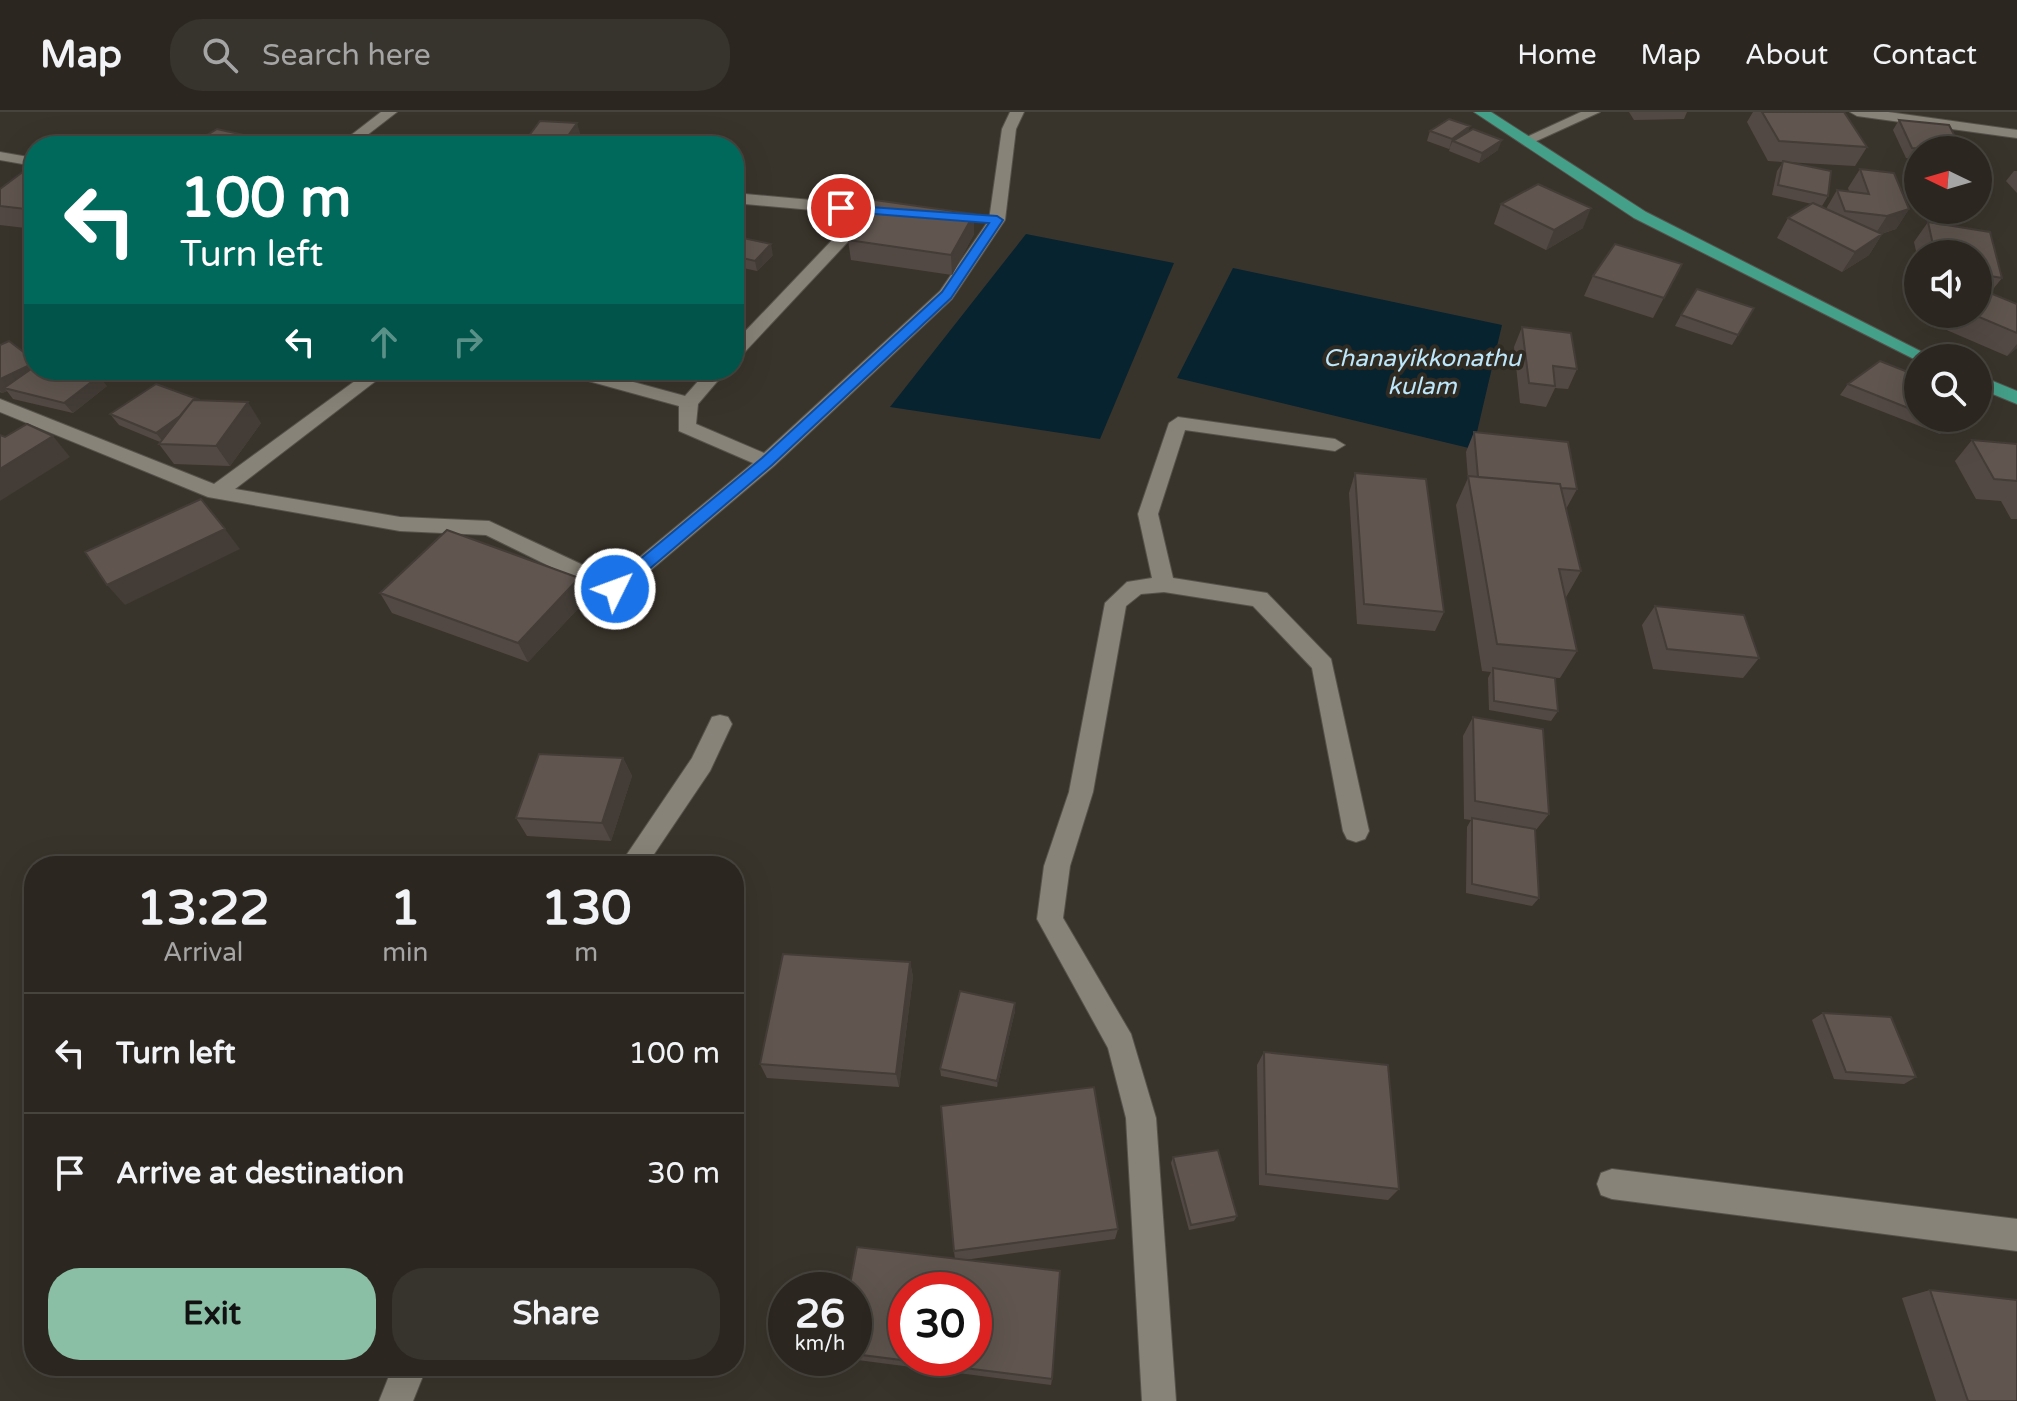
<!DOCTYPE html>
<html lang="en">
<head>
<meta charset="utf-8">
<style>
	body { margin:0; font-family:"Varela Round",sans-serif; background:#37332d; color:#f1f3f6; height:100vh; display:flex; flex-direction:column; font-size:30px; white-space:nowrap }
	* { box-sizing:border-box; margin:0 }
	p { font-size:26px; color:#a6a5a5 }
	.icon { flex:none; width:44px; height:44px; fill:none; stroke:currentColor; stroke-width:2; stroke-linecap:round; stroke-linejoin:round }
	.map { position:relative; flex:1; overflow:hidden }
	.sheet { position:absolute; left:24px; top:744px; width:720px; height:520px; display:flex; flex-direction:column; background:#2b2720; border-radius:32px; box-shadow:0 8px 32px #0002,0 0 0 2px #47443e }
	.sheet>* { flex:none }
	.guide { position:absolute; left:24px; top:24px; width:720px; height:244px; border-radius:32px; box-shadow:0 8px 32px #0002,0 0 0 2px #47443e; background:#00695c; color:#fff; overflow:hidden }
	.needle { width:52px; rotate:275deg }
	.fabs { position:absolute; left:1904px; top:24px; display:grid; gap:16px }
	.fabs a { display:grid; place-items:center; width:88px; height:88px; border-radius:50%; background:#2b2720; box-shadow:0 8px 32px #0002,0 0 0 2px #47443e; font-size:40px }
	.speed { position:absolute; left:768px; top:1160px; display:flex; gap:16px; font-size:40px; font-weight:700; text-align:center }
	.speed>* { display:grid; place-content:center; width:104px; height:104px; border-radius:50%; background:#2b2720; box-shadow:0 8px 32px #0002,0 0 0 2px #47443e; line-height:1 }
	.speed small { font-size:20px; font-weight:400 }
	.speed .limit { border:12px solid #d22; background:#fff; color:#111 }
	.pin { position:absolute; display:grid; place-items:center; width:68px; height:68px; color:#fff; margin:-34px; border:4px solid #fff; border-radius:50%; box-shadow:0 2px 8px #0007 }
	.me { position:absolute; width:88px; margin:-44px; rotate:48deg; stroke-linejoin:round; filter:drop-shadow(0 0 6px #0008) }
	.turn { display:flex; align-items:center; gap:28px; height:168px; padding:0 24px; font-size:36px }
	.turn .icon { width:104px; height:104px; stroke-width:2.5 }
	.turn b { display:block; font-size:56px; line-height:68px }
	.lanes { display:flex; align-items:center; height:76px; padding:0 24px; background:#0003; justify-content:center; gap:40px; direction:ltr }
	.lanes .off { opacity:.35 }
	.eta { display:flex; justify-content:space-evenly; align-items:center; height:136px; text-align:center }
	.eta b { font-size:48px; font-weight:700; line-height:56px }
	.primary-button { display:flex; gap:16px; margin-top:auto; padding:16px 24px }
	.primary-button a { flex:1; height:92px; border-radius:32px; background:#8abfa5; color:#111; font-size:32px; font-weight:700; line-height:92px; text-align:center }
	.primary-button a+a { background:#37332d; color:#f1f3f6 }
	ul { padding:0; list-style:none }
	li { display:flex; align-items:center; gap:24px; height:120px; padding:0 24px; border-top:2px solid #47443e }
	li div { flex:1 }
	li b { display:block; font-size:30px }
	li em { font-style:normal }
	header { display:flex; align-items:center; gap:48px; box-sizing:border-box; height:112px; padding:0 40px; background:#2b2720; border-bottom:2px solid #47443e }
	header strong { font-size:38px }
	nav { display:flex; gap:44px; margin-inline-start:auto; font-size:28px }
	.search { width:560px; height:72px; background:#37332d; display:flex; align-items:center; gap:20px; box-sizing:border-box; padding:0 28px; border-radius:32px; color:#a6a5a5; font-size:30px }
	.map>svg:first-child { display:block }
	.water { fill:#07232f }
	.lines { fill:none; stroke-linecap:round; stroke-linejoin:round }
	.street-casing { stroke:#56524b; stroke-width:2 }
	.primary-casing { stroke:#56524b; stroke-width:2 }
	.street { fill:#888378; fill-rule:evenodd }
	.primary { fill:#44a089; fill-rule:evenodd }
	.wall { fill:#534944 }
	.shaded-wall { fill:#433c37 }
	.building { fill:#60554f; stroke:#433c37; stroke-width:2; fill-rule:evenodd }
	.route { fill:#1a73e8; stroke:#114b97; stroke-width:2 }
	.labels { text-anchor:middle; stroke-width:8; stroke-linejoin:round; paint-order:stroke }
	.far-water-label { font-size:24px; font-style:italic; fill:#bde7fb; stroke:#2f2a22 }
</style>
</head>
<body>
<header>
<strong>Map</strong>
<div class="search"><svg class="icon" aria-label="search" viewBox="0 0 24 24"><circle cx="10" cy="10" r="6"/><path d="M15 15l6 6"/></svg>Search here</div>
<nav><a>Home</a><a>Map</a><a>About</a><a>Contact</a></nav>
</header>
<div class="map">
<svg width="2017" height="1289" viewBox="0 0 2017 1289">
	<rect width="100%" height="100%" fill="#39342b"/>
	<path class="water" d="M 1026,122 L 1174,151 L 1100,327 L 890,295 Z
		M 1233,156 L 1502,213 L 1473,337 L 1177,266 Z"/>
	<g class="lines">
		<g class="street-casing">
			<path id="street" d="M 381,0 L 397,0 L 353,34 L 337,34 Z
				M 1010,0 L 1024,0 L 1016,17 L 1005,108 L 952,187 L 774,354 L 625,480 L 621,503 L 610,511 L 599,503 L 604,481 L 486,423 L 400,419 L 208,385 L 0,300 L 0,287 L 214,372 L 370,258 L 390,258 L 235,377 L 400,405 L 489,409 L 613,467 L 753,351 L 679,319 L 679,294 L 563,262 L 560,258 L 589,258 L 685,284 L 708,258 L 727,258 L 698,292 L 696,312 L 764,341 L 940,179 L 989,108 L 1002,17 Z
				M 1581,0 L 1600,0 L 1532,31 L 1520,28 Z
				M 1850,0 L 1888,0 L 2017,18 L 2017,26 L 1857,4 Z
				M 0,40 L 34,46 L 34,54 L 0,48 Z
				M 734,81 L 899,96 L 907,101 L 899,106 L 873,103 L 740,245 L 734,246 L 734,231 L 857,102 L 734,91 Z
				M 1178,305 L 1335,327 L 1345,333 L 1335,339 L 1185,318 L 1158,402 L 1173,466 L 1267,481 L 1331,547 L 1369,719 L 1365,727 L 1356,730 L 1347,727 L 1343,719 L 1312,556 L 1253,494 L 1164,480 L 1141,482 L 1126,494 L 1093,680 L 1070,754 L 1063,806 L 1131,922 L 1156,1006 L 1176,1289 L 1142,1289 L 1126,1006 L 1108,936 L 1037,807 L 1044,754 L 1069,680 L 1105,491 L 1127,470 L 1152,466 L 1138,402 L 1169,311 Z
				M 720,603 L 728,605 L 732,612 L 710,659 L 646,754 L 619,754 L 692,646 L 712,605 Z
				M 1612,1057 L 2017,1107 L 2017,1139 L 1612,1087 L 1601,1083 L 1597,1072 L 1601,1061 Z
				M 393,1254 L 427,1254 L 413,1289 L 379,1289 Z"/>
		</g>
		<g class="primary-casing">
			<path id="primary" d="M 1474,0 L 1491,0 L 1646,100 L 1934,246 L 1918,246 L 1918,249 L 1634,106 Z
				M 1978,263 L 2017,279 L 2017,292 L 1978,276 Z"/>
		</g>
		<use href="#street" class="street"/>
		<use href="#primary" class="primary"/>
	</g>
	<path class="wall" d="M 1629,0 L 1687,0 L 1684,7 L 1634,8 Z
		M 1753,0 L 1844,0 L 1867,35 L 1855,54 L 1786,50 L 1828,84 L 1822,94 L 1818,93 L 1826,97 L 1837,78 L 1849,79 L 1848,76 L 1860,57 L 1909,97 L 1896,117 L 1881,122 L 1882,122 L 1869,143 L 1842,160 L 1777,126 L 1788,106 L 1812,92 L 1772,83 L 1777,59 L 1783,50 L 1768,49 L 1747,10 Z
		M 1899,8 L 1962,38 L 1918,38 L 1918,47 L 1906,46 L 1893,18 Z
		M 1430,19 L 1469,19 L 1498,38 L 1479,51 L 1449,39 L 1450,36 L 1449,37 L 1427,29 Z
		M 580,21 L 571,34 L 527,34 L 525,29 Z
		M 2014,59 L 2017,59 L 2017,81 L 2006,69 Z
		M 34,61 L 34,117 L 0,113 L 0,77 Z
		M 1501,92 L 1583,116 L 1546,138 L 1494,112 Z
		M 974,102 L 974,122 L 952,163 L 851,148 L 848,128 Z
		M 1928,110 L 1990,120 L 2002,166 L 1990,181 L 2017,192 L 2017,236 L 2007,244 L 1928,210 L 1934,202 L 1978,202 L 1978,142 L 1918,142 L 1918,148 L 1914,130 Z
		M 734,124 L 773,143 L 757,159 L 734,154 Z
		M 1682,152 L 1653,206 L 1584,184 L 1593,164 Z
		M 1754,196 L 1732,233 L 1675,214 L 1681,203 Z
		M 1522,215 L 1577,257 L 1568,277 L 1555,276 L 1546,295 L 1520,291 L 1514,235 Z
		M 0,233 L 34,258 L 107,274 L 73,301 L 13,287 L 7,279 L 2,281 L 0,280 Z
		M 1918,264 L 1918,306 L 1956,306 L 1940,322 L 1840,283 L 1848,272 Z
		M 110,302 L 261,311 L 230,354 L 174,352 L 159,332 L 160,330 L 119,313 Z
		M 1474,320 L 1577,377 L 1566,397 L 1581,459 L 1565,487 L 1577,539 L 1560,566 L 1544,565 L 1558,599 L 1551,609 L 1489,598 L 1488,566 L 1491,560 L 1482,559 L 1456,393 L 1468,366 L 1466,340 Z
		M 1972,328 L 2017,332 L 2017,407 L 2011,407 L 2001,389 L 1976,387 L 1955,349 Z
		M 1355,361 L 1444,500 L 1435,519 L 1357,512 L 1349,381 Z
		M 579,466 L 588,486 L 528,550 L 392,501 L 380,481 Z
		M 1655,494 L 1759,546 L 1743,566 L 1653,557 L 1642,513 Z
		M 1473,605 L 1549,702 L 1535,719 L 1539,786 L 1532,794 L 1466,781 L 1467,715 L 1471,708 L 1464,707 L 1463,624 Z
		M 623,646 L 632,664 L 611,729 L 527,724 L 516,706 Z
		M 910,850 L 913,865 L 899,975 L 767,966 L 760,952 Z
		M 1015,891 L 1015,899 L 997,975 L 941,964 L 940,957 Z
		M 1823,901 L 1916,965 L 1904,972 L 1834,967 L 1812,908 Z
		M 1264,940 L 1399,1077 L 1388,1088 L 1259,1073 L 1257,953 Z
		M 1173,1045 L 1237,1104 L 1234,1109 L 1189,1118 L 1171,1051 Z
		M 1118,1117 L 1115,1127 L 964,1148 L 1052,1267 L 1051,1273 L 842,1246 L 854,1246 L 854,1178 L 955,1147 L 954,1139 Z
		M 1930,1178 L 2017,1289 L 1936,1289 L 1902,1186 Z"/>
	<path class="shaded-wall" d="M 577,11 L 580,21 L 571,34 L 564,34 L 563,31 Z
		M 1470,14 L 1467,25 L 1453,29 L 1449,37 L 1452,27 Z
		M 1502,28 L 1498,38 L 1479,51 L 1482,41 Z
		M 1591,96 L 1583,116 L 1546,138 L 1554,118 Z
		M 1909,97 L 1896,117 L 1874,124 L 1887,104 Z
		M 974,102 L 974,122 L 952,163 L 951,143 Z
		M 1882,122 L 1869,143 L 1842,160 L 1855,140 Z
		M 771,132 L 773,143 L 757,159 L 755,149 Z
		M 2017,232 L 2017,236 L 2007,244 Z
		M 34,251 L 34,258 L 4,276 L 7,279 L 2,281 L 0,279 L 0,267 Z
		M 99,264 L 107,274 L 73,301 L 64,291 Z
		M 202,289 L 164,331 L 156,321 Z
		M 248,290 L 261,311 L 230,354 L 216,334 Z
		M 53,324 L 70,345 L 0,389 L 0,357 Z
		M 225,417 L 240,437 L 125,493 L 107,473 Z
		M 579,466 L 588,486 L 528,550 L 518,531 Z
		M 623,646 L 632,664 L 611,729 L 602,711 Z
		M 910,850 L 913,865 L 899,975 L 896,962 Z
		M 1015,891 L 1015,899 L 997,975 L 997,969 Z"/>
	<path class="building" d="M 1762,0 L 1844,0 L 1867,35 L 1779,29 Z
		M 1449,7 L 1470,14 L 1452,27 L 1430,19 Z
		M 1899,8 L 1949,13 L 1962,38 L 1933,38 L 1912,36 Z
		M 540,9 L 577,11 L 563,31 L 525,29 Z
		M 217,17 L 288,33 L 189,34 Z
		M 1473,17 L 1502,28 L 1482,41 L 1453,29 Z
		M 1783,49 L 1831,59 L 1828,84 L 1778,73 Z
		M 1860,57 L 1894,61 L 1909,97 L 1887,104 L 1845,99 L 1837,78 L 1869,82 Z
		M 24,59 L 34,61 L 34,98 L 0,94 L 0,77 Z
		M 1538,72 L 1591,96 L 1554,118 L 1501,92 Z
		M 875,88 L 974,102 L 951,143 L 848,128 Z
		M 1813,91 L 1882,122 L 1855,140 L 1788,106 Z
		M 1928,110 L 1990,120 L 2002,166 L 1978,162 L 1978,142 L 1935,142 Z
		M 734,124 L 771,132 L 755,149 L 734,144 Z
		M 1615,132 L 1682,152 L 1664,186 L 1593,164 Z
		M 1978,176 L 2017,192 L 2017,221 L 1972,202 L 1978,202 Z
		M 1697,177 L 1754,196 L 1738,223 L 1681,203 Z
		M 1522,215 L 1571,221 L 1577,257 L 1553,254 L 1555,274 L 1529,271 Z
		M 9,229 L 34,248 L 34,251 L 0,267 L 0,233 Z
		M 1880,249 L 1918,264 L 1918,300 L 1848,272 Z
		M 34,255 L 34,258 L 75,258 L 99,264 L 64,291 L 4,276 Z
		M 156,272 L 200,288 L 193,288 L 180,304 L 156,321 L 110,302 Z
		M 193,288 L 248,290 L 216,334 L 159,332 Z
		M 1934,306 L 1954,306 L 1948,312 Z
		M 27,312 L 53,324 L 0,357 L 0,323 L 5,325 Z
		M 1474,320 L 1568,330 L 1577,377 L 1561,376 L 1560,372 L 1478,365 Z
		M 1972,328 L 2017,332 L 2017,369 L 1994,367 Z
		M 1355,361 L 1426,367 L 1444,500 L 1364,492 Z
		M 1468,364 L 1560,372 L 1581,459 L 1559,457 L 1577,539 L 1497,532 Z
		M 201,387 L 225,417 L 107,473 L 85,440 Z
		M 447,418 L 579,466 L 518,531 L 380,481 Z
		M 1655,494 L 1744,503 L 1759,546 L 1667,537 Z
		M 1493,556 L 1555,566 L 1558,599 L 1494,589 Z
		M 1473,605 L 1543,617 L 1549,702 L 1475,689 Z
		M 539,642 L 623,646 L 602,711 L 516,706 Z
		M 1472,706 L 1535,717 L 1539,786 L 1472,772 Z
		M 783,842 L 910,850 L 896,962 L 760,952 Z
		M 960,879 L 1015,891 L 997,969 L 940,957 Z
		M 1823,901 L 1891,905 L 1916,965 L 1846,960 Z
		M 1264,940 L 1388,953 L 1399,1077 L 1266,1062 Z
		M 1094,975 L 1118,1117 L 954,1139 L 941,994 Z
		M 1218,1038 L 1237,1104 L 1191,1113 L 1173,1045 Z
		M 857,1135 L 1060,1159 L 1052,1267 L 854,1242 L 854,1178 L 849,1178 ZM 906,1178 L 974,1178 L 974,1246 L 906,1246 Z
		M 1930,1178 L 2017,1188 L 2017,1289 L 1968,1289 Z"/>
	<path class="route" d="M 841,93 L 997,104 L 1003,108 L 951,186 L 772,353 L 621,481 L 609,481 L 609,473 L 762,346 L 942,180 L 989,111 L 837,99 L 837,94 Z"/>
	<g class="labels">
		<g class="far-water-label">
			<text x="1422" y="254">Chanayikkonathu<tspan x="1422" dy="28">kulam</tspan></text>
		</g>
	</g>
</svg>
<div class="fabs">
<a><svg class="needle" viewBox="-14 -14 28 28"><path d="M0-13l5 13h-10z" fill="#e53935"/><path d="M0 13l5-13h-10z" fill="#a6a5a5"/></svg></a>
<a><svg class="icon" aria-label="sound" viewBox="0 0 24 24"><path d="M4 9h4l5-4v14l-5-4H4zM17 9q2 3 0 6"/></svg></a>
<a><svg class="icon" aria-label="search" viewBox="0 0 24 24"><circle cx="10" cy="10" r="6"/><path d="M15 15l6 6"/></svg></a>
</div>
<div class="speed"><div>26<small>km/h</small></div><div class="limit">30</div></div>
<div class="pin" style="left:841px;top:96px;background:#d93025"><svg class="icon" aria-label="arrive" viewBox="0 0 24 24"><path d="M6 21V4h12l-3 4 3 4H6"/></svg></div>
<svg class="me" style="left:615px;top:477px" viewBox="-20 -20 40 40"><circle r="17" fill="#1a73e8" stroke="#fff" stroke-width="3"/><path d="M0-11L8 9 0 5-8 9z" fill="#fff"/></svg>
<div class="guide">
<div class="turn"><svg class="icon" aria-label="left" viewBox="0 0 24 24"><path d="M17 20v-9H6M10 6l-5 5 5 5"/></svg><div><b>100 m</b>Turn left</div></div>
<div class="lanes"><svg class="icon" aria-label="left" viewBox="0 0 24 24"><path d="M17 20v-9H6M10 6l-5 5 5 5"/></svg><svg class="icon off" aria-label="ahead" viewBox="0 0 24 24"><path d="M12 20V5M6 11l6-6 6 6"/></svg><svg class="icon off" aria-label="right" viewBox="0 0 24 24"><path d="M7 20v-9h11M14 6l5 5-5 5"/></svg></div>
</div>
<section class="sheet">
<div class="eta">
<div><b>13:22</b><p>Arrival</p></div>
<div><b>1</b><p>min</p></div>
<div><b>130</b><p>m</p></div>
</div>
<ul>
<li><svg class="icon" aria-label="left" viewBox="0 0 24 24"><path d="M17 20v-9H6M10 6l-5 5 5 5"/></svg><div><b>Turn left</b></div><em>100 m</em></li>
<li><svg class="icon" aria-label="arrive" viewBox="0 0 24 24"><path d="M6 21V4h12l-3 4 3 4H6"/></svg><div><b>Arrive at destination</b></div><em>30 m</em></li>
</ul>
<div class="primary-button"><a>Exit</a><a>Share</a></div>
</section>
</div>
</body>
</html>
